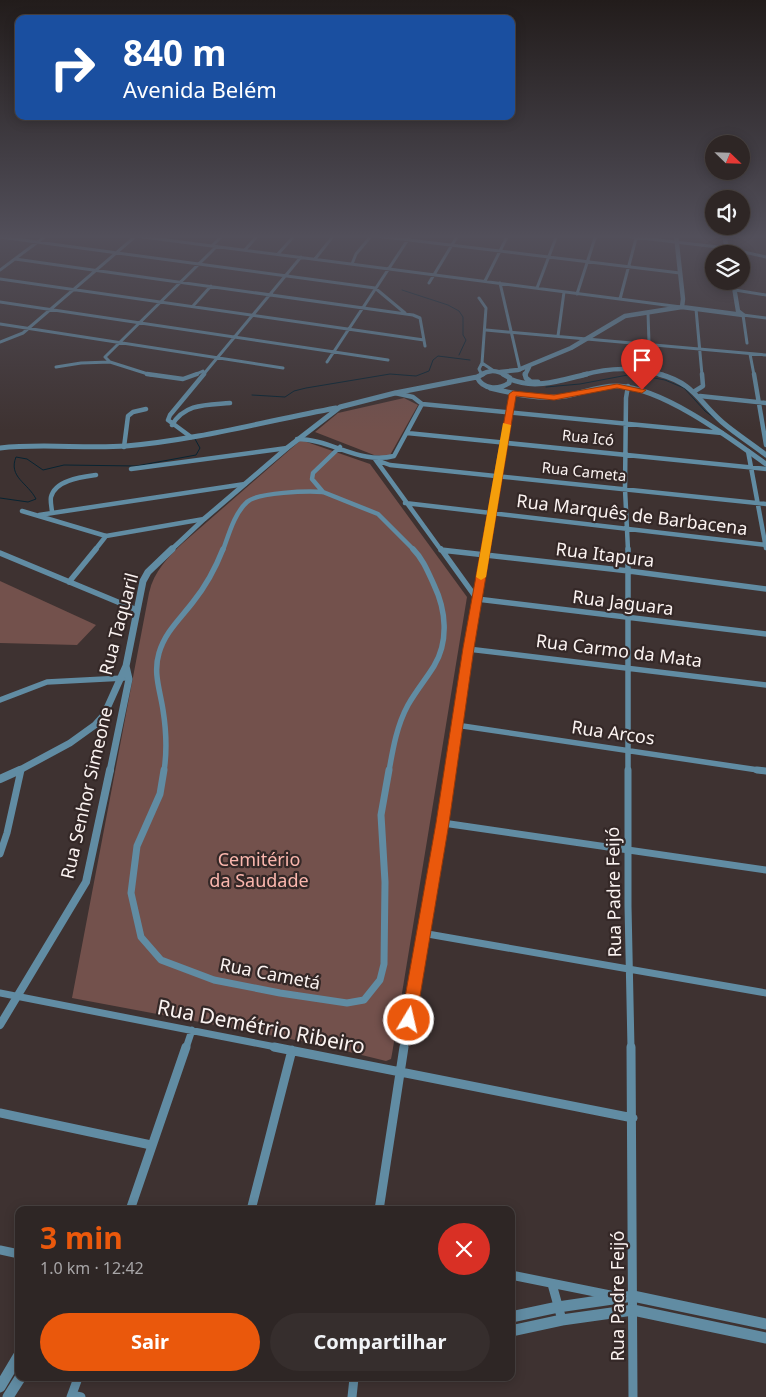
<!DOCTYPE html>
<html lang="pt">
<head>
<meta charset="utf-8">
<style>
	body { margin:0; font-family:"Noto Sans",sans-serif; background:#362e2d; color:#f1f3f6; height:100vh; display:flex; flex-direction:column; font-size:19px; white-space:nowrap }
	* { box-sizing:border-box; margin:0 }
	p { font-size:16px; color:#a7a5a7 }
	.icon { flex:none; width:28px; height:28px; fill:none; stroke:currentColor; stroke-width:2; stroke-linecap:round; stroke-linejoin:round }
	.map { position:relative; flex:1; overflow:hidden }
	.drawer { position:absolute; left:15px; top:1206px; width:500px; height:175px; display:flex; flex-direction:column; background:#2e2625; border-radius:10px; box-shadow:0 2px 12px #0003,0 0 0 1px #494342 }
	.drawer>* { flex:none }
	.top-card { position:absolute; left:15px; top:15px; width:500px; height:105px; border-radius:10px; box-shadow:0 2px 12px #0003,0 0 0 1px #494342; background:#1a4fa0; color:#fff; overflow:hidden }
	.needle { width:32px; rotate:113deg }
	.tools { position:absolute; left:705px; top:135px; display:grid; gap:10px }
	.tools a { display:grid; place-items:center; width:45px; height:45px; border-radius:50%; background:#2e2625; box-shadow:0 2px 12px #0003,0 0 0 1px #494342; font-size:25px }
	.pin { position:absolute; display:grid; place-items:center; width:42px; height:42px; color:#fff; margin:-51px -21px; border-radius:50% 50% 50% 0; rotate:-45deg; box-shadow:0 0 5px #0007 }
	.pin .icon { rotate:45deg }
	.me { position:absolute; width:55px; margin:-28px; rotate:9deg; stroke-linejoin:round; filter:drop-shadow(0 0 4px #0008) }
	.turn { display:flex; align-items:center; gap:18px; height:105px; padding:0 25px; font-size:22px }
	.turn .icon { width:65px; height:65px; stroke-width:2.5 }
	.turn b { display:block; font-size:35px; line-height:42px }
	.round { display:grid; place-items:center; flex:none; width:52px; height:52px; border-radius:26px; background:#362e2d }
	.headline { display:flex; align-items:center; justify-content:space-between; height:85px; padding:0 25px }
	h1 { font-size:30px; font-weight:700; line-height:38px; color:#ea580c }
	.action { display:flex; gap:10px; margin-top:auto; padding:10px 25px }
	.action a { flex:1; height:58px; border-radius:30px; background:#ea580c; color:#fff; font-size:20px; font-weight:700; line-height:58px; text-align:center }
	.action a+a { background:#362e2d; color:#f1f3f6 }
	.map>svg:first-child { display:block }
	.green { fill:#73514c }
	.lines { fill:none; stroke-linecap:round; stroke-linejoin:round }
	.stream { stroke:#082432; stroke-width:1 }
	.minor-far4 { stroke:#618ca3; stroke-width:3 }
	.minor-far3 { stroke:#618ca3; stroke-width:4.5 }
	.minor-far2 { stroke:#618ca3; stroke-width:5.5 }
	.minor-far1 { stroke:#618ca3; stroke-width:7 }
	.minor { stroke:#618ca3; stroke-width:9 }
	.tertiary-far4 { stroke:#618ca3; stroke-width:4.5 }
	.tertiary-far3 { stroke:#618ca3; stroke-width:5 }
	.tertiary-far2 { stroke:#618ca3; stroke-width:7 }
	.tertiary-far1 { stroke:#618ca3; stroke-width:8 }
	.tertiary { stroke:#618ca3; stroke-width:11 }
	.route { fill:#ea580c; stroke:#983908 }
	.slow { fill:#f59e0b }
	.labels { text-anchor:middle; stroke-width:4.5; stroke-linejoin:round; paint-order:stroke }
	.far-street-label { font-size:15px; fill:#fbf3f1; stroke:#342827 }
	.street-label { font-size:18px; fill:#fbf3f1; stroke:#342827 }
	.park-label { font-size:18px; fill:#fbb7ae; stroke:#342827 }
	.near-street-label { font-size:21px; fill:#fbf3f1; stroke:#342827 }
</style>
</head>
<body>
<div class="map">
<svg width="766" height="1397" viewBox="0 0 766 1397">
	<rect width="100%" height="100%" fill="#3e3231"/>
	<path class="green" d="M 404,398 L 418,405 L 389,457 L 374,455 L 315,432 L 338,413 Z
		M 301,440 L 370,464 L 467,597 L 392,1054 L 391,1059 L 386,1061 L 317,1044 L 72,998 L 149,593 C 154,571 168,557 184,542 Z
		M 0,581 L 96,625 L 77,645 L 0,643 Z"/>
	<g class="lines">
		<path class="stream" d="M 402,290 L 448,305 L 459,311 L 463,317 L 463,335 L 466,340 L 459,355
			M 546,387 L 580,384 L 633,374 L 665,380 L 684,388 L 705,411 L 717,420
			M 252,395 L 285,397 L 294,391 L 306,388 L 390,374 L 416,376 L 429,371 L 433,360 L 438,356 L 470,360
			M 0,498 L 28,502 L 36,499 C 28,483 8,477 16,457 L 27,459 L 43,470 L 64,465 L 136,466 L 196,455 L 200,448 L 195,439"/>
		<path class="minor-far4" d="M 128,235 L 681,307
			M 368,235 L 680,273
			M 616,235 L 726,248 L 766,257
			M 761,235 L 766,235
			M 0,237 L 375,288 L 405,313
			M 212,246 L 223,235
			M 245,250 L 258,235
			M 278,254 L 295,235
			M 15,259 L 413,315 L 420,318 L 425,346
			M 315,259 L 334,235
			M 352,264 L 356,254 L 372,235
			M 0,270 L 47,235
			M 0,279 L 424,340
			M 485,281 L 508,235
			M 429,283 L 458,235
			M 500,283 L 520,370
			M 537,288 L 557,235
			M 735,290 L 766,295
			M 577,294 L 596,235
			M 479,298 L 486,308 L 482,363 L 479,369 L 481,373
			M 620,299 L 637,235
			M 0,302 L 388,360
			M 193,306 L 211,286
			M 696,309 L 702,375
			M 648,313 L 650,372
			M 0,324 L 283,368
			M 486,330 L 766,355
			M 558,336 L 564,292
			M 0,342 L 23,333 L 137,235
			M 747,343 L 743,315 L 766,318
			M 750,354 L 754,375
			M 110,362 L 105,357 L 217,246
			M 327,362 L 411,235
			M 482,363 L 494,371
			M 56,367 L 81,363 L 110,362 L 151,375
			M 194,375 L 203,371
			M 203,375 L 301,257"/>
		<path class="minor-far3" d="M 147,374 L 183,379 L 197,374
			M 754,374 L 766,445
			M 695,391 L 703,386 L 702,374
			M 700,396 L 766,403
			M 422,404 L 722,433
			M 172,425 C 185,403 207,405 230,403
			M 407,433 L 766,469
			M 191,437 L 168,420 L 170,415 L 204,374
			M 297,439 C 331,439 360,465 394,456 L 422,404 L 413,397 L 395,393
			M 124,447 L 128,416 L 133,412 L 146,409
			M 748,451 L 766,548
			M 375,459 L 441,550
			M 376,460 L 390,465 L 766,504
			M 131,469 L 287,448
			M 323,492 L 378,514 L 414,550
			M 323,492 L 312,479 L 313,473 L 340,447
			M 405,503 L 766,545
			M 22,511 L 106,536 L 204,519
			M 52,513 C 52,508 50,502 51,497 C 55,480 82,477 96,475
			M 39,515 L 245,484
			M 95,550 L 106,536
			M 223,550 C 229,534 234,514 247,502 C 258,492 308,491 323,492
			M 485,550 L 513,393
			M 628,550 L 625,489 L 626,398 L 628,386"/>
		<path class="minor-far2" d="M 441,549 L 477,599 L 766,634
			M 628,549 L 628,771
			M 441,550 L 629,571 L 766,589
			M 0,553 L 137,610
			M 69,582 L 96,549
			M 468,649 L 766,685
			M 0,700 L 47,682 L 124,678
			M 456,725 L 765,771
			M 21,771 L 21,769
			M 164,771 C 167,752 166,729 163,710 C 160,690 153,673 159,653 C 165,632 180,619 193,602 C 205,587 216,567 223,549
			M 389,771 C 393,748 397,725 408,705 C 416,691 426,679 434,666 C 449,641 446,610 434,585 C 428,572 423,559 413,549
			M 450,771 L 468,649 L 486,549"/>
		<path class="minor-far1" d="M 164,770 L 160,794 L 137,846 L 131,893 L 141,937 L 161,960 L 214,980 L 280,993 L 347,1003 L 364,1000 L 380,980 L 384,964 L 385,882 L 381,815 L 389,770
			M 628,770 L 628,906 L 631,1048
			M 757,770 L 766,771
			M 443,823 L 766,870
			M 0,854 L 7,833 L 21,770
			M 422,933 L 766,993
			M 0,993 L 281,1048
			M 186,1048 L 192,1030
			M 404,1048 L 451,770"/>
		<path class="minor" d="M 274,1047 L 633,1118
			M 631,1047 L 633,1397
			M 0,1113 L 151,1145
			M 130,1210 L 186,1047
			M 251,1210 L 292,1050
			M 379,1210 L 404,1047
			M 0,1250 L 19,1254
			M 511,1275 L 615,1296
			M 552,1284 L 562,1320
			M 72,1395 L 81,1397
			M 71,1397 L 78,1378
			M 352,1397 L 354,1378"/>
		<path class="tertiary-far4" d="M 676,235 L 683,299 L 682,307
			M 724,235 L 728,254
			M 733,281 L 738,311 L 743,315
			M 500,372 L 518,370 L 571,348 L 625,316 L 682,307 L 743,315
			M 481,375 C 488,370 497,370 505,375
			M 525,375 L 529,367
			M 583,375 C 611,367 635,367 663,375"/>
		<path class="tertiary-far3" d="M 483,374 L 477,377 C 483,390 498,390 509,383 L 510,378 L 503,374
			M 525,374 L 526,378 L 531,382 L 538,382
			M 659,374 C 695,384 697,400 722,422 C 736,434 752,444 766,455
			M 510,379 C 535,390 562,380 587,374
			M 490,388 C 515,394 540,400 566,396 C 583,393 600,385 618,386 C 663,388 730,438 766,464
			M 0,448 C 42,443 84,449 126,446 C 197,440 266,421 336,408
			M 171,550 L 204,519 L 287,448 L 340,407 L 395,393 L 477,377"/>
		<path class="tertiary-far2" d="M 18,771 L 70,743 L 95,725 L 104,715 L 126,666 L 143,581 L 148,572 L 172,549
			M 110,771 L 129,679 L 126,666"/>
		<path class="tertiary-far1" d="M 0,779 L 20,770
			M 0,1025 L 86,882 L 110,770"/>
		<path class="tertiary" d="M 511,1317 L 558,1307 L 633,1296 L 766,1324
			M 511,1331 L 562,1320 L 633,1310 L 766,1338
			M 0,1387 L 19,1355
			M 8,1397 L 20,1378"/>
	</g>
	<linearGradient id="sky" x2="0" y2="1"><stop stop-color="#221c1b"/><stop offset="0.55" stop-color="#524f5a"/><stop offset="1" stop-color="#524f5a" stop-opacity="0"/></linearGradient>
	<rect width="766" height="430" fill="url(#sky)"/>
	<path class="route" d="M 617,384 L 646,390 L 642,393 L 617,388 L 554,400 L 516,396 L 474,648 L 449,823 L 416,1020 L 414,1026 L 409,1028 L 403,1026 L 401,1020 L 436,823 L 463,648 L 509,394 L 513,391 L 554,395 Z"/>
	<path class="slow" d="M 503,423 L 511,425 L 486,577 L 481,580 L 476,577 Z"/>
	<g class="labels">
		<g class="far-street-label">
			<text transform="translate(588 438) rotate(6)" y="5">Rua Icó</text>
			<text transform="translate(584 472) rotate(6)" y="5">Rua Cameta</text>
		</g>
		<g class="street-label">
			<text transform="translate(632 515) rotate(7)" y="6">Rua Marquês de Barbacena</text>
			<text transform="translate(605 555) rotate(7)" y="6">Rua Itapura</text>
			<text transform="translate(623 603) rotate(7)" y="6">Rua Jaguara</text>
			<text transform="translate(119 624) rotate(-75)" y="6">Rua Taquaril</text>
			<text transform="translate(619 651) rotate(7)" y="6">Rua Carmo da Mata</text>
			<text transform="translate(613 733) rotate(8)" y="6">Rua Arcos</text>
			<text transform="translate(87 793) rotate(-77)" y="6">Rua Senhor Simeone</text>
			<text transform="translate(614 892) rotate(-91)" y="6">Rua Padre Feijó</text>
			<text transform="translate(270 974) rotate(11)" y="6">Rua Cametá</text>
			<text transform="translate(618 1296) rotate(-90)" y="6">Rua Padre Feijó</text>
		</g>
		<g class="park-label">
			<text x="259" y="866">Cemitério<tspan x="259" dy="21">da Saudade</tspan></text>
		</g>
		<g class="near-street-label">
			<text transform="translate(261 1027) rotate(11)" y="7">Rua Demétrio Ribeiro</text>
		</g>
	</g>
</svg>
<div class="tools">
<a><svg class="needle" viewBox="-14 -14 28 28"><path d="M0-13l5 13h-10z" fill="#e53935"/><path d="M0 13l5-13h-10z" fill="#a7a5a7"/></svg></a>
<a><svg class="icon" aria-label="sound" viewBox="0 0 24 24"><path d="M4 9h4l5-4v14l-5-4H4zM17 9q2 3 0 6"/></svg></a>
<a><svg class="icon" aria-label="layers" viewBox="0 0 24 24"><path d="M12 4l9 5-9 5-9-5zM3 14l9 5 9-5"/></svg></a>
</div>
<div class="pin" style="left:642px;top:390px;background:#d93025"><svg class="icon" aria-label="arrive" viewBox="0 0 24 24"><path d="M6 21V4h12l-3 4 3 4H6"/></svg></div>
<svg class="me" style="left:409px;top:1020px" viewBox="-20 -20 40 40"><circle r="17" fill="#ea580c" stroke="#fff" stroke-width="3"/><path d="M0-11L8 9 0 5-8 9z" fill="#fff"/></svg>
<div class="top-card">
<div class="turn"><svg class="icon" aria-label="right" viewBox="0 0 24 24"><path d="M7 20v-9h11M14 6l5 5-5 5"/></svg><div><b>840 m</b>Avenida Belém</div></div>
</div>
<section class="drawer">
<div class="headline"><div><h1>3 min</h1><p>1.0 km · 12:42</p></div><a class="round" style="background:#d93025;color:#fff"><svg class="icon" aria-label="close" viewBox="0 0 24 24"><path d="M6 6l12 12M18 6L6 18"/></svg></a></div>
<div class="action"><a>Sair</a><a>Compartilhar</a></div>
</section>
</div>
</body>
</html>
